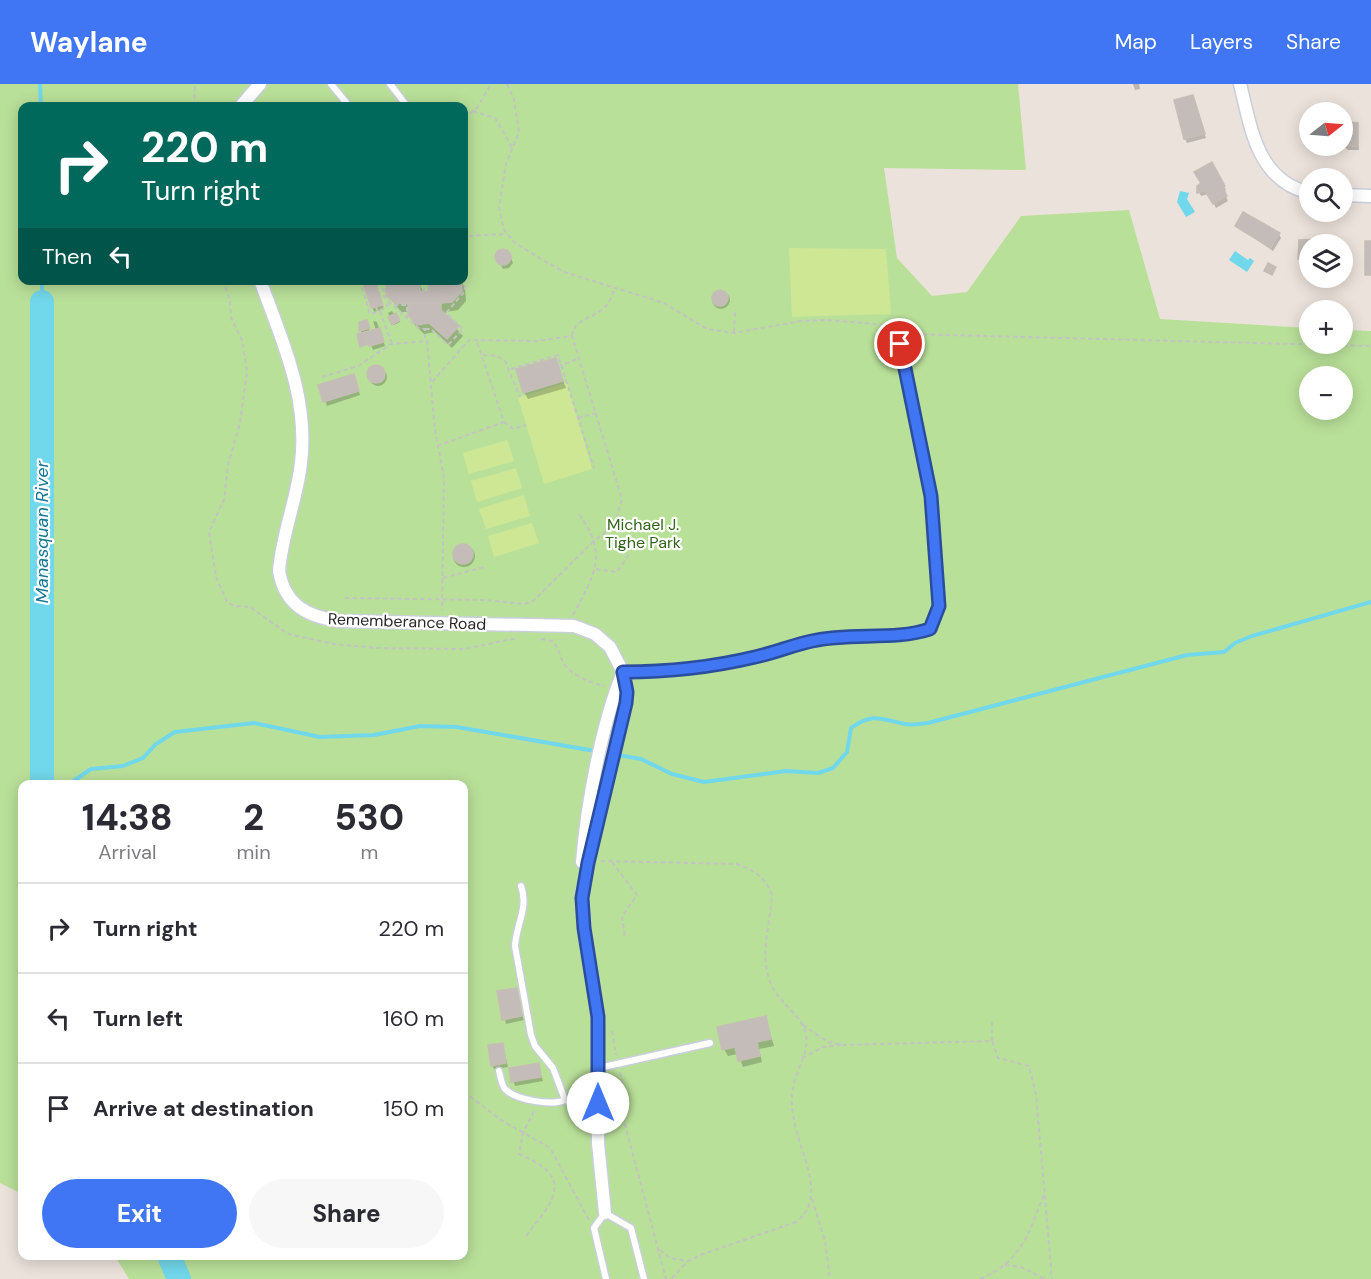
<!DOCTYPE html>
<html lang="en">
<head>
<meta charset="utf-8">
<style>
	body { margin:0; font-family:"DM Sans",sans-serif; background:#f7f7f7; color:#2b2b33; height:100vh; display:flex; flex-direction:column; font-size:22px; white-space:nowrap }
	* { box-sizing:border-box; margin:0 }
	p { font-size:20px; color:#7c7c81 }
	.icon { flex:none; width:33px; height:33px; fill:none; stroke:currentColor; stroke-width:2; stroke-linecap:round; stroke-linejoin:round }
	.map { position:relative; flex:1; overflow:hidden }
	.panel { position:absolute; left:18px; top:696px; width:450px; height:480px; display:flex; flex-direction:column; background:#fff; border-radius:12px; box-shadow:0 3px 15px #0003 }
	.panel>* { flex:none }
	.guide { position:absolute; left:18px; top:18px; width:450px; height:183px; border-radius:12px; box-shadow:0 3px 15px #0003; background:#00695c; color:#fff; overflow:hidden }
	.needle { width:39px; rotate:73deg }
	.fabs { position:absolute; left:1299px; top:18px; display:grid; gap:12px }
	.fabs a { display:grid; place-items:center; width:54px; height:54px; border-radius:50%; background:#fff; box-shadow:0 3px 15px #0003; font-size:30px }
	.pin { position:absolute; display:grid; place-items:center; width:51px; height:51px; color:#fff; margin:-26px; border:3px solid #fff; border-radius:50%; box-shadow:0 2px 6px #0007 }
	.me { position:absolute; width:66px; margin:-33px; rotate:0deg; stroke-linejoin:round; filter:drop-shadow(0 0 4px #0008) }
	.turn { display:flex; align-items:center; gap:21px; height:126px; padding:0 24px; font-size:27px }
	.turn .icon { width:78px; height:78px; stroke-width:2.5 }
	.turn b { display:block; font-size:42px; line-height:51px }
	.then { display:flex; align-items:center; height:57px; padding:0 24px; background:#0003; gap:12px; font-size:22px }
	.eta { display:flex; justify-content:space-evenly; align-items:center; height:102px; text-align:center }
	.eta b { font-size:36px; font-weight:800; line-height:42px }
	.primary-button { display:flex; gap:12px; margin-top:auto; padding:12px 24px }
	.primary-button a { flex:1; height:69px; border-radius:36px; background:#4076f3; color:#fff; font-size:24px; font-weight:800; line-height:69px; text-align:center }
	.primary-button a+a { background:#f7f7f7; color:#2b2b33 }
	ul { padding:0; list-style:none }
	li { display:flex; align-items:center; gap:18px; height:90px; padding:0 24px; border-top:2px solid #e1e1e2 }
	li div { flex:1 }
	li b { display:block; font-size:22px }
	li em { font-style:normal }
	header { display:flex; align-items:center; gap:36px; box-sizing:border-box; height:84px; padding:0 30px; background:#4076f3; color:#fff }
	header strong { font-size:28px }
	nav { display:flex; gap:33px; margin-inline-start:auto; font-size:21px }
	.map>svg:first-child { display:block }
	.green { fill:#b9e099; fill-rule:evenodd }
	.pitch { fill:#cde795 }
	.water { fill:#71d7ea }
	.shadow { fill:#0003 }
	.lines { fill:none; stroke-linecap:round; stroke-linejoin:round }
	.stream { stroke:#71d7ea; stroke-width:4 }
	.river { stroke:#71d7ea; stroke-width:24 }
	.building { fill:#c3bcb8; stroke:#c6beb5; stroke-width:1.5 }
	.service-casing { stroke:#c9cfda; stroke-width:9 }
	.minor-casing { stroke:#c9cfda; stroke-width:15 }
	.path { stroke:#c3c3c3; stroke-width:2; stroke-dasharray:4.5 3; stroke-linecap:butt }
	.service { stroke:#fff; stroke-width:6 }
	.minor { stroke:#fff; stroke-width:12 }
	.route-casing { stroke:#2a4d9e; stroke-width:15 }
	.route { stroke:#4076f3; stroke-width:10 }
	.labels { text-anchor:middle; stroke-width:4.5; stroke-linejoin:round; paint-order:stroke }
	.park-label { font-size:16px; fill:#33631c; stroke:#fff }
	.street-label { font-size:16px; fill:#292929; stroke:#fff }
	.water-label { font-size:18px; font-style:italic; fill:#127694; stroke:#fff }
</style>
</head>
<body>
<header>
<strong>Waylane</strong>
<nav><a>Map</a><a>Layers</a><a>Share</a></nav>
</header>
<div class="map">
<svg width="1371" height="1195" viewBox="0 0 1371 1195">
	<rect width="100%" height="100%" fill="#ebe2db"/>
	<path class="green" d="M 0,0 L 1018,0 L 1026,86 L 884,84 L 897,174 L 932,212 L 967,208 L 1021,132 L 1129,126 L 1160,235 L 1309,244 L 1310,260 L 1342,260 L 1343,246 L 1371,247 L 1371,1195 L 129,1195 L 115,1172 L 464,1172 L 464,700 L 22,700 L 22,1110 L 0,1099 ZM 22,22 L 464,22 L 464,196 L 22,196 ZM 1310,292 L 1342,292 L 1342,326 L 1310,326 Z"/>
	<path class="pitch" d="M 789,164 L 886,165 L 891,230 L 792,233 Z
		M 567,298 L 592,385 L 544,400 L 518,314 Z
		M 507,356 L 514,377 L 469,390 L 463,369 Z
		M 516,384 L 522,404 L 477,418 L 471,397 Z
		M 524,411 L 530,432 L 486,445 L 479,425 Z
		M 532,439 L 539,459 L 494,473 L 488,452 Z"/>
	<path class="water" d="M 1180,107 L 1189,109 L 1187,115 L 1195,128 L 1186,133 L 1177,118 Z
		M 1235,167 L 1248,176 L 1250,174 L 1254,177 L 1247,188 L 1229,176 Z"/>
	<path class="shadow" d="M 1133,0 L 1139,0 L 1140,5 L 1135,6 Z
		M 1201,39 L 1206,54 L 1187,59 L 1185,55 Z
		M 1342,39 L 1357,41 L 1359,66 L 1348,66 L 1342,61 Z
		M 1211,80 L 1226,106 L 1224,108 L 1228,117 L 1216,124 L 1209,110 L 1201,112 L 1199,108 Z
		M 1236,142 L 1279,150 L 1281,154 L 1273,167 Z
		M 1339,156 L 1341,160 L 1310,160 L 1310,179 L 1302,179 L 1300,175 L 1300,158 Z
		M 499,166 L 509,169 L 513,179 L 509,184 L 503,185 L 496,171 Z
		M 374,196 L 384,225 L 374,228 L 365,199 Z
		M 461,196 L 465,204 L 466,217 L 458,226 L 446,228 L 445,232 L 463,252 L 452,264 L 435,248 L 424,250 L 415,241 L 409,228 L 401,228 L 388,211 L 418,197 L 424,209 L 430,209 Z
		M712 216a9 9 0 1 1 18 0a9 9 0 1 1-18 0Z
		M 392,227 L 400,238 L 394,241 L 388,229 Z
		M 373,237 L 377,238 L 385,262 L 373,266 L 370,258 L 361,261 L 361,246 L 367,239 L 370,248 L 376,246 Z
		M 555,275 L 566,304 L 528,315 L 524,308 Z
		M369 293a9 9 0 1 1 18 0a9 9 0 1 1-18 0Z
		M 355,296 L 360,311 L 327,322 L 320,302 Z
		M453 472a11 11 0 1 1 22 0a11 11 0 1 1-22 0Z
		M 516,905 L 524,936 L 506,940 L 499,908 Z
		M 765,933 L 774,962 L 759,965 L 762,978 L 743,983 L 738,970 L 728,972 L 724,965 Z
		M 503,960 L 508,983 L 494,985 L 492,981 Z
		M 538,980 L 543,997 L 515,1002 L 510,986 Z"/>
	<g class="lines">
		<path class="stream" d="M 40,0 L 41,22
			M 42,218 L 42,196
			M 69,700 L 91,685 L 123,682 L 143,674 L 156,660 L 175,648 L 254,639 L 320,653 L 374,651 L 420,642 L 457,643 L 641,675 L 672,690 L 704,698 L 786,687 L 818,689 L 833,684 L 847,668 L 851,644 C 873,628 881,635 905,640 C 912,641 921,640 928,639 L 1187,571 L 1224,568 L 1235,559 L 1252,552 L 1371,518"/>
		<path class="river" d="M 42,218 L 42,700
			M 169,1172 L 179,1195"/>
	</g>
	<path class="building" d="M 1193,11 L 1205,50 L 1184,55 L 1174,16 Z
		M 1342,37 L 1358,39 L 1358,62 L 1344,62 Z
		M 1212,78 L 1225,102 L 1223,104 L 1227,112 L 1213,120 L 1205,107 L 1197,109 L 1197,102 L 1201,99 L 1194,88 Z
		M 1243,128 L 1280,149 L 1271,164 L 1235,142 Z
		M 1325,155 L 1339,155 L 1339,160 L 1310,160 L 1310,175 L 1298,175 L 1299,156 Z
		M 1365,157 L 1371,157 L 1371,191 L 1365,191 Z
		M495 173a8 8 0 1 1 16 0a8 8 0 1 1-16 0Z
		M 1268,179 L 1276,183 L 1272,191 L 1264,187 Z
		M 375,196 L 383,221 L 371,224 L 363,198 Z
		M 386,196 L 419,196 L 420,207 L 428,208 L 429,196 L 461,196 L 462,207 L 452,218 L 441,219 L 441,226 L 459,242 L 447,255 L 429,239 L 417,241 L 408,231 L 408,220 L 395,219 L 386,212 Z
		M712 214a8 8 0 1 1 16 0a8 8 0 1 1-16 0Z
		M 396,229 L 400,236 L 392,241 L 388,233 Z
		M 367,236 L 370,244 L 359,247 L 359,238 Z
		M 380,244 L 384,258 L 369,262 L 365,248 Z
		M 365,248 L 368,260 L 360,263 L 357,250 Z
		M 556,274 L 563,297 L 523,309 L 516,285 Z
		M367 290a9 9 0 1 1 18 0a9 9 0 1 1-18 0Z
		M 354,290 L 359,307 L 323,318 L 318,301 Z
		M453 470a10 10 0 1 1 20 0a10 10 0 1 1-20 0Z
		M 517,904 L 522,932 L 502,936 L 497,907 Z
		M 766,932 L 771,955 L 757,958 L 760,972 L 738,977 L 735,963 L 722,966 L 717,943 Z
		M 503,959 L 506,979 L 491,982 L 488,961 Z
		M 539,979 L 541,993 L 511,998 L 509,984 Z"/>
	<g class="lines">
		<g class="service-casing">
			<path id="service" d="M 331,0 L 349,22
				M 390,0 L 407,22
				M 623,588 L 642,589 L 754,573 L 812,556 L 863,550 L 912,551 L 930,545 L 939,522 L 931,413 L 896,240
				M 521,802 C 529,823 516,841 515,862 L 531,951 L 535,962 L 553,984 L 565,1016 L 598,1019
				M 599,984 L 710,959
				M 499,987 C 500,992 502,1001 505,1005 C 515,1016 552,1022 565,1016
				M 606,1195 L 594,1144 L 605,1129 L 631,1144 L 644,1195"/>
		</g>
		<g class="minor-casing">
			<path id="minor" d="M 1240,0 C 1251,44 1257,97 1310,109
				M 241,22 L 260,0
				M 1342,111 L 1371,112
				M 260,196 C 282,256 309,314 301,379 C 297,415 282,450 279,487 C 285,521 307,533 340,537 L 574,542 L 595,550 L 610,563 L 623,588 L 627,608 L 588,779 L 582,814
				M 582,778 C 587,720 601,642 623,588
				M 582,807 L 584,844 L 598,933 L 598,1059 L 605,1129"/>
		</g>
		<path class="path" d="M 507,0 L 514,15 L 519,48 L 506,80 L 499,123 L 504,146 L 514,158 L 541,175 L 564,188 L 664,219 L 707,245 L 734,249 L 801,237 L 827,236 L 886,241
			M 194,22 L 195,0
			M 473,27 L 495,34 L 513,65
			M 464,34 L 477,24 L 491,0
			M 469,152 L 507,150
			M 223,196 L 230,217 L 231,234 L 242,256 L 247,287 L 240,339 L 228,381 L 224,416 L 209,448 L 216,493 L 227,518 L 234,522 L 250,523 L 288,550 L 334,560 L 376,564 L 462,565 C 480,563 496,557 515,555
			M 360,196 L 370,230 L 378,228
			M 383,196 L 384,213 L 418,244 L 425,245 L 425,257
			M 424,196 L 424,208
			M 394,221 L 407,221 L 407,235
			M 376,223 L 378,228 L 390,219
			M 380,227 L 392,260
			M 425,245 L 431,245 L 448,261 L 463,245 L 446,229 L 465,207 L 464,192
			M 734,248 L 735,227
			M 908,250 L 1371,262
			M 572,252 C 574,235 591,235 603,225 C 609,220 612,212 615,204
			M 483,271 L 497,272 L 505,277 L 520,313
			M 558,282 L 578,275
			M 511,285 L 558,271 L 594,384
			M 322,293 L 358,282 L 391,260 L 427,257 L 435,346 L 444,394 L 442,526
			M 578,334 L 596,329
			M 504,338 L 513,345 L 526,341
			M 437,362 L 504,338 L 476,255
			M 596,485 L 617,488 L 630,469
			M 443,494 L 484,483
			M 345,514 L 484,516 L 524,520 L 532,518 L 595,456 L 614,442 L 622,415 L 572,252 L 537,257 L 469,256 L 432,298
			M 573,531 C 594,491 609,471 579,430
			M 541,555 L 552,557 C 559,564 559,570 563,578 C 570,591 591,599 604,602
			M 601,777 L 736,780 C 754,786 765,793 772,811 C 770,844 757,876 774,906 C 783,921 803,933 806,951 C 809,969 796,986 793,1004 C 791,1014 792,1026 794,1036 C 799,1069 829,1113 796,1138 L 703,1170 L 688,1177 L 671,1195
			M 612,778 L 637,811 L 622,832 L 625,854
			M 803,941 L 828,958 L 843,961 L 992,957 L 998,974 L 1029,982 L 1036,1010 L 1052,1195
			M 612,947 L 616,971
			M 992,957 L 992,935
			M 802,974 L 823,963 L 841,961
			M 620,988 L 626,1011 L 624,1037 L 666,1195
			M 464,1008 L 501,1036 L 550,1064 L 589,1136
			M 812,1115 L 825,1157 L 830,1195
			M 526,1152 C 554,1116 576,1094 519,1070 L 523,1049 L 534,1027
			M 660,1166 L 670,1174 L 687,1177
			M 1005,1181 L 1021,1183 L 1045,1195
			M 980,1195 C 1022,1178 1029,1148 1044,1110"/>
		<use href="#service" class="service"/>
		<use href="#minor" class="minor"/>
	</g>
	<g class="lines">
		<g class="route-casing">
			<path id="route" d="M 598,1019 L 598,933 L 584,844 L 582,814 L 588,779 L 626,619 L 627,608 L 623,588 C 665,588 713,583 755,573 C 774,569 793,561 812,557 C 851,548 894,557 930,545 L 939,522 L 931,412 L 900,260"/>
		</g>
		<use href="#route" class="route"/>
	</g>
	<g class="labels">
		<g class="park-label">
			<text x="643" y="446">Michael J.<tspan x="643" dy="18">Tighe Park</tspan></text>
		</g>
		<g class="street-label">
			<text transform="translate(407 537) rotate(2)" y="6">Rememberance Road</text>
		</g>
		<g class="water-label">
			<text transform="translate(42 448) rotate(-90)" y="6">Manasquan River</text>
		</g>
	</g>
</svg>
<div class="fabs">
<a><svg class="needle" viewBox="-14 -14 28 28"><path d="M0-13l5 13h-10z" fill="#e53935"/><path d="M0 13l5-13h-10z" fill="#7c7c81"/></svg></a>
<a><svg class="icon" aria-label="search" viewBox="0 0 24 24"><circle cx="10" cy="10" r="6"/><path d="M15 15l6 6"/></svg></a>
<a><svg class="icon" aria-label="layers" viewBox="0 0 24 24"><path d="M12 4l9 5-9 5-9-5zM3 14l9 5 9-5"/></svg></a>
<a>+</a>
<a>−</a>
</div>
<div class="pin" style="left:900px;top:260px;background:#d93025"><svg class="icon" aria-label="arrive" viewBox="0 0 24 24"><path d="M6 21V4h12l-3 4 3 4H6"/></svg></div>
<svg class="me" style="left:598px;top:1019px" viewBox="-20 -20 40 40"><circle r="19" fill="#fff"/><path d="M0-13L10 11 0 6-10 11z" fill="#4076f3"/></svg>
<div class="guide">
<div class="turn"><svg class="icon" aria-label="right" viewBox="0 0 24 24"><path d="M7 20v-9h11M14 6l5 5-5 5"/></svg><div><b>220 m</b>Turn right</div></div>
<div class="then">Then<svg class="icon" aria-label="left" viewBox="0 0 24 24"><path d="M17 20v-9H6M10 6l-5 5 5 5"/></svg></div>
</div>
<section class="panel">
<div class="eta">
<div><b>14:38</b><p>Arrival</p></div>
<div><b>2</b><p>min</p></div>
<div><b>530</b><p>m</p></div>
</div>
<ul>
<li><svg class="icon" aria-label="right" viewBox="0 0 24 24"><path d="M7 20v-9h11M14 6l5 5-5 5"/></svg><div><b>Turn right</b></div><em>220 m</em></li>
<li><svg class="icon" aria-label="left" viewBox="0 0 24 24"><path d="M17 20v-9H6M10 6l-5 5 5 5"/></svg><div><b>Turn left</b></div><em>160 m</em></li>
<li><svg class="icon" aria-label="arrive" viewBox="0 0 24 24"><path d="M6 21V4h12l-3 4 3 4H6"/></svg><div><b>Arrive at destination</b></div><em>150 m</em></li>
</ul>
<div class="primary-button"><a>Exit</a><a>Share</a></div>
</section>
</div>
</body>
</html>
